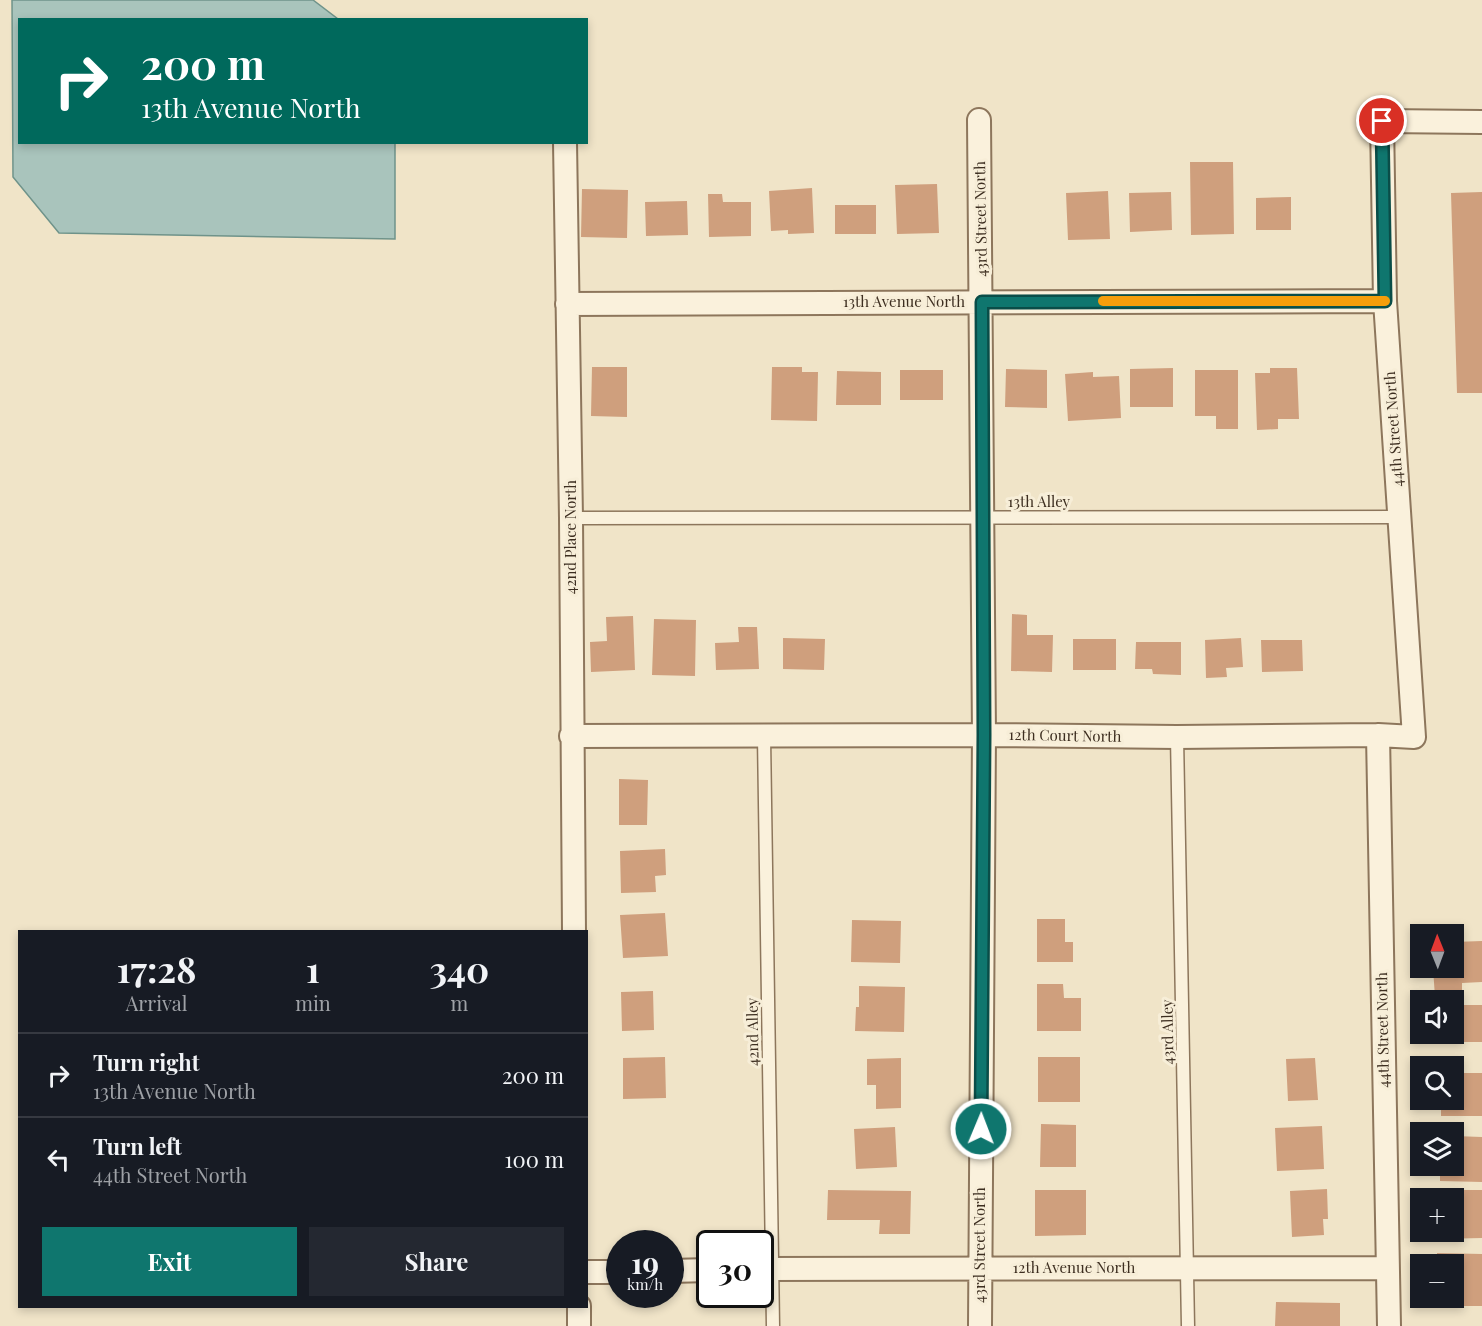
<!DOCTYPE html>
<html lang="en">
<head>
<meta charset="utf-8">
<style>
	body { margin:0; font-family:"Playfair Display",serif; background:#242831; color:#f1f3f6; height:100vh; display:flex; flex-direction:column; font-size:22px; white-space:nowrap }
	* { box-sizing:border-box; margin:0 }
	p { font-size:20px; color:#9ea1a6 }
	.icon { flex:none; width:33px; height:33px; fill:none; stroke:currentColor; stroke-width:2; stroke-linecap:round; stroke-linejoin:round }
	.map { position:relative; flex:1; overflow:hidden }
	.panel { position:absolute; left:18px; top:930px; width:570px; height:378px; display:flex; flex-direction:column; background:#171b24; border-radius:0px; box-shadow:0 3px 9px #0003 }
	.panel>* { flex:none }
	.top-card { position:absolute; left:18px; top:18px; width:570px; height:126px; border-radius:0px; box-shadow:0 3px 9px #0003; background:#00695c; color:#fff; overflow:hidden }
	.needle { width:39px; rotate:359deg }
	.tools { position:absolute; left:1410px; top:924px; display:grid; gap:12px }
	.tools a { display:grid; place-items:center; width:54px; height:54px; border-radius:0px; background:#171b24; box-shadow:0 3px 9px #0003; font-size:30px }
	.speed { position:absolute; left:606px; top:1230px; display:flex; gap:12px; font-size:30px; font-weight:700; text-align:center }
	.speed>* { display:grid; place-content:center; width:78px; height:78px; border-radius:50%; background:#171b24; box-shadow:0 3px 9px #0003; line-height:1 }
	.speed small { font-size:15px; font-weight:400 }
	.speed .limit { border:3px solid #111; border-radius:9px; background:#fff; color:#111 }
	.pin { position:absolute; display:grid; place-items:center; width:51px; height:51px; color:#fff; margin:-26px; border:3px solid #fff; border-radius:50%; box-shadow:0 2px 6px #0007 }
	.me { position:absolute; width:66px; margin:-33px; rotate:1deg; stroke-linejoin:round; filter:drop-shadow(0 0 4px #0008) }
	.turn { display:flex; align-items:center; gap:21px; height:126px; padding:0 24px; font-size:27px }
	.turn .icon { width:78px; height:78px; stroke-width:2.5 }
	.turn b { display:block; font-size:42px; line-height:51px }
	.eta { display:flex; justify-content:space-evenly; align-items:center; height:102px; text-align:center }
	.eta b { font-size:36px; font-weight:700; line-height:42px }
	.action { display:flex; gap:12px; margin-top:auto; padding:12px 24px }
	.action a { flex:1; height:69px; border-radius:0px; background:#0f766e; color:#fff; font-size:24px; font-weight:700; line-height:69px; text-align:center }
	.action a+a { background:#242831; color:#f1f3f6 }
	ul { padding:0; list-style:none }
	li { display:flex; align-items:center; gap:18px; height:84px; padding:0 24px; border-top:2px solid #363941 }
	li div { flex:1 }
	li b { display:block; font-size:22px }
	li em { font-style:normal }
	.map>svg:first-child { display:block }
	.water { fill:#a9c4bc; stroke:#6f938a; stroke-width:1.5 }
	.building { fill:#cf9f7d }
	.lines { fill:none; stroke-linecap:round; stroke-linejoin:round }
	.service-casing { stroke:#8d765c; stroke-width:15 }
	.minor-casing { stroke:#8d765c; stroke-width:26 }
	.service { stroke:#faf1dc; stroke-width:12 }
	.minor { stroke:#faf1dc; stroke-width:22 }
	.route-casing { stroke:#0a4d48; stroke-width:15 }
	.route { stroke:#0f766e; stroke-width:10 }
	.slow { stroke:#f59e0b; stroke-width:10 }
	.labels { text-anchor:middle; stroke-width:6; stroke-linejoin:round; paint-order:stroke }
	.street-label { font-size:15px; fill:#3d2e20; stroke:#f7eed8 }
</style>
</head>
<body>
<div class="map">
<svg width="1482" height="1326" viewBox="0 0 1482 1326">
	<rect width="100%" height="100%" fill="#f0e4c8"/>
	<path class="water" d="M 12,0 L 313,0 L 338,19 L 20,20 L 20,142 L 395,143 L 395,239 L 59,233 L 13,177 Z"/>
	<path class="building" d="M 1190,162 L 1233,162 L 1234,234 L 1191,235 Z
		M 937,184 L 939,233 L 897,234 L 895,185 Z
		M 812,188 L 814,233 L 788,234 L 788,230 L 771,231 L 769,191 Z
		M 582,189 L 628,190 L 627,238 L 581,237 Z
		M 1108,191 L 1110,239 L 1068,240 L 1066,193 Z
		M 1171,192 L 1172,230 L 1130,232 L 1129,193 Z
		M 1482,192 L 1482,393 L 1457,393 L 1451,193 Z
		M 708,194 L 722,194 L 723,202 L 751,202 L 751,236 L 709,237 Z
		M 1291,197 L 1291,230 L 1256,230 L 1256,198 Z
		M 687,201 L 688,235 L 646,236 L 645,202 Z
		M 835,205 L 876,205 L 876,234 L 835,234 Z
		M 592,367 L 627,367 L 627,417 L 591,416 Z
		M 772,367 L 802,367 L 802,372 L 818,372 L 817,421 L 771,420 Z
		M 1173,368 L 1173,407 L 1130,407 L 1130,369 Z
		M 1270,368 L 1297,368 L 1299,419 L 1278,419 L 1278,429 L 1257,430 L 1255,373 L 1270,373 Z
		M 1006,369 L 1047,370 L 1047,408 L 1005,407 Z
		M 900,370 L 943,370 L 943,400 L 900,400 Z
		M 1195,370 L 1238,370 L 1238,429 L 1216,429 L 1216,416 L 1195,416 Z
		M 837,371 L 881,372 L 881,405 L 836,405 Z
		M 1093,372 L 1093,377 L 1119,376 L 1121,418 L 1068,421 L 1065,374 Z
		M 1012,614 L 1027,615 L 1027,635 L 1053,635 L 1052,672 L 1011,671 Z
		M 633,616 L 635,670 L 591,672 L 590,642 L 607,641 L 606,617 Z
		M 654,619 L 696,620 L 695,676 L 652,675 Z
		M 738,627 L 757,627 L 759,669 L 716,670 L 715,643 L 739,642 Z
		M 783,638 L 825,639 L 824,670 L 783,669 Z
		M 1241,638 L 1243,667 L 1226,668 L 1227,677 L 1206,678 L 1205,640 Z
		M 1073,639 L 1116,639 L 1116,670 L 1073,670 Z
		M 1261,640 L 1302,640 L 1303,671 L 1262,672 Z
		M 1136,642 L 1181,642 L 1181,675 L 1153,674 L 1152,669 L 1135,669 Z
		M 619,779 L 648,780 L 647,825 L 619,825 Z
		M 665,849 L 666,875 L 655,876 L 656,892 L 621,893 L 620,851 Z
		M 665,913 L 668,956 L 623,958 L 620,915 Z
		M 1037,919 L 1065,919 L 1065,942 L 1073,942 L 1073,962 L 1037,962 Z
		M 852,920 L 901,921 L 900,963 L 851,962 Z
		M 1482,941 L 1482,982 L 1462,983 L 1462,996 L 1435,997 L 1433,968 L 1454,968 L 1454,942 Z
		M 1037,984 L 1063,984 L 1064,998 L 1081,998 L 1081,1031 L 1037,1031 Z
		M 859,986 L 905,987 L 904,1032 L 855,1031 L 856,1007 L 859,1007 Z
		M 653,991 L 654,1030 L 622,1031 L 621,992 Z
		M 1454,1005 L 1482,1005 L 1482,1042 L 1433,1042 L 1434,1034 L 1454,1034 Z
		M 665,1057 L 666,1098 L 623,1099 L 623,1058 Z
		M 1038,1057 L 1080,1057 L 1080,1102 L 1038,1102 Z
		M 901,1058 L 901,1108 L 876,1109 L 876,1085 L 867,1085 L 867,1059 Z
		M 1315,1058 L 1318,1100 L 1288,1101 L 1286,1059 Z
		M 1454,1073 L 1482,1073 L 1482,1116 L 1441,1116 L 1441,1103 L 1448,1103 L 1448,1100 L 1454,1100 Z
		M 1041,1124 L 1076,1125 L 1076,1167 L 1040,1167 Z
		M 1322,1126 L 1324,1169 L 1277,1171 L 1275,1128 Z
		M 895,1127 L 897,1167 L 856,1169 L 854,1129 Z
		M 1454,1136 L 1482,1137 L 1482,1182 L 1440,1181 L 1440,1166 L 1454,1166 Z
		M 1327,1189 L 1328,1219 L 1323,1219 L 1324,1235 L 1292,1237 L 1290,1191 Z
		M 828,1190 L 911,1191 L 910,1234 L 879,1234 L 880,1220 L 827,1220 Z
		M 1035,1190 L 1086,1190 L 1086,1235 L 1035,1236 Z
		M 1438,1190 L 1482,1190 L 1482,1238 L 1438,1239 L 1438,1232 L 1454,1232 L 1454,1198 L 1438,1198 Z
		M 1437,1253 L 1482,1254 L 1482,1306 L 1437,1306 L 1437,1298 L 1454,1298 L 1454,1264 L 1437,1264 Z
		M 1276,1302 L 1340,1303 L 1340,1326 L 1275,1326 Z"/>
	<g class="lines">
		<g class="service-casing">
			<path id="service" d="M 571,518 L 1400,517
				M 764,737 L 773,1326
				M 1177,737 L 1188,1326"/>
		</g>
		<g class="minor-casing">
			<path id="minor" d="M 979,120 L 984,735 L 980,1326
				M 565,142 L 571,518 L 574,932
				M 567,304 L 1385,301
				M 1378,735 L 1389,1326
				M 571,736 L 984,735 L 1177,737 L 1378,735 L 1414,737 L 1385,301 L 1382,121 L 1482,122
				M 760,1269 L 1387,1268
				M 670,1271 L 710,1270
				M 586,1272 L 620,1272
				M 579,1306 L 579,1326"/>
		</g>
		<use href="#service" class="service"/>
		<use href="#minor" class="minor"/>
	</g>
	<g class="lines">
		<g class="route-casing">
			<path id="route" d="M 981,1129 L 984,735 L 982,302 L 1385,301 L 1382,121"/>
		</g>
		<use href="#route" class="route"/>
		<path class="slow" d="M 1103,301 L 1385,301"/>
	</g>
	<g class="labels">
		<g class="street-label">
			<text transform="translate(981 219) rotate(-91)" y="5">43rd Street North</text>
			<text x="904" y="307">13th Avenue North</text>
			<text transform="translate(1394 429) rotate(-94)" y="5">44th Street North</text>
			<text x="1039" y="507">13th Alley</text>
			<text transform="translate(571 537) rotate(-90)" y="5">42nd Place North</text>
			<text transform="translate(1065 736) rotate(1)" y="5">12th Court North</text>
			<text transform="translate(1383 1030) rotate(-91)" y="5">44th Street North</text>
			<text transform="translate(753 1032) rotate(-91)" y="5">42nd Alley</text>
			<text transform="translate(1168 1032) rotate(-91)" y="5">43rd Alley</text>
			<text transform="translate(980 1245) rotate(-90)" y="5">43rd Street North</text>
			<text x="1074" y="1273">12th Avenue North</text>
		</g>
	</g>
</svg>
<div class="tools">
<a><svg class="needle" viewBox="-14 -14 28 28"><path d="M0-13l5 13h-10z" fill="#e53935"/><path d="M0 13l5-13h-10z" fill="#9ea1a6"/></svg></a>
<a><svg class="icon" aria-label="sound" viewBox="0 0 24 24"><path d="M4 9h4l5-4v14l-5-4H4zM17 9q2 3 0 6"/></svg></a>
<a><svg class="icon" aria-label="search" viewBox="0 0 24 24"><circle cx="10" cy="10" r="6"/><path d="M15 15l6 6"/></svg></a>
<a><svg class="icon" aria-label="layers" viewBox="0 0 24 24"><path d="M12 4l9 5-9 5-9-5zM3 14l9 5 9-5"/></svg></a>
<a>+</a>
<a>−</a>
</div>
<div class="speed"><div>19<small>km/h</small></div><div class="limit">30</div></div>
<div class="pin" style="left:1382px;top:121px;background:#d93025"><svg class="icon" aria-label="arrive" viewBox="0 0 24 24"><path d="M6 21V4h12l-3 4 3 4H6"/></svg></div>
<svg class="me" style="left:981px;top:1129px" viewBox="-20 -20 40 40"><circle r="17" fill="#0f766e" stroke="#fff" stroke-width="3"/><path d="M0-11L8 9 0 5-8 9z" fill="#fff"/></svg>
<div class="top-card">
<div class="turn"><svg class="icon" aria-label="right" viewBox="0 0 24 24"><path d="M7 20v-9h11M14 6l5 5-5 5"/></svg><div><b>200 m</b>13th Avenue North</div></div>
</div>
<section class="panel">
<div class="eta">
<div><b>17:28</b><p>Arrival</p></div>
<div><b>1</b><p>min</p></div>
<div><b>340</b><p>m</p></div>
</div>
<ul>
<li><svg class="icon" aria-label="right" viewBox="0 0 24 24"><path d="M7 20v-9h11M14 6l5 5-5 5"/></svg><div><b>Turn right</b><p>13th Avenue North</p></div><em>200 m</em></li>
<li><svg class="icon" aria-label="left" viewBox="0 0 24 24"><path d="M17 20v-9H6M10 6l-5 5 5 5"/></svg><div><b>Turn left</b><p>44th Street North</p></div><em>100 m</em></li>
</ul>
<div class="action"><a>Exit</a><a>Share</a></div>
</section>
</div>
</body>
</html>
